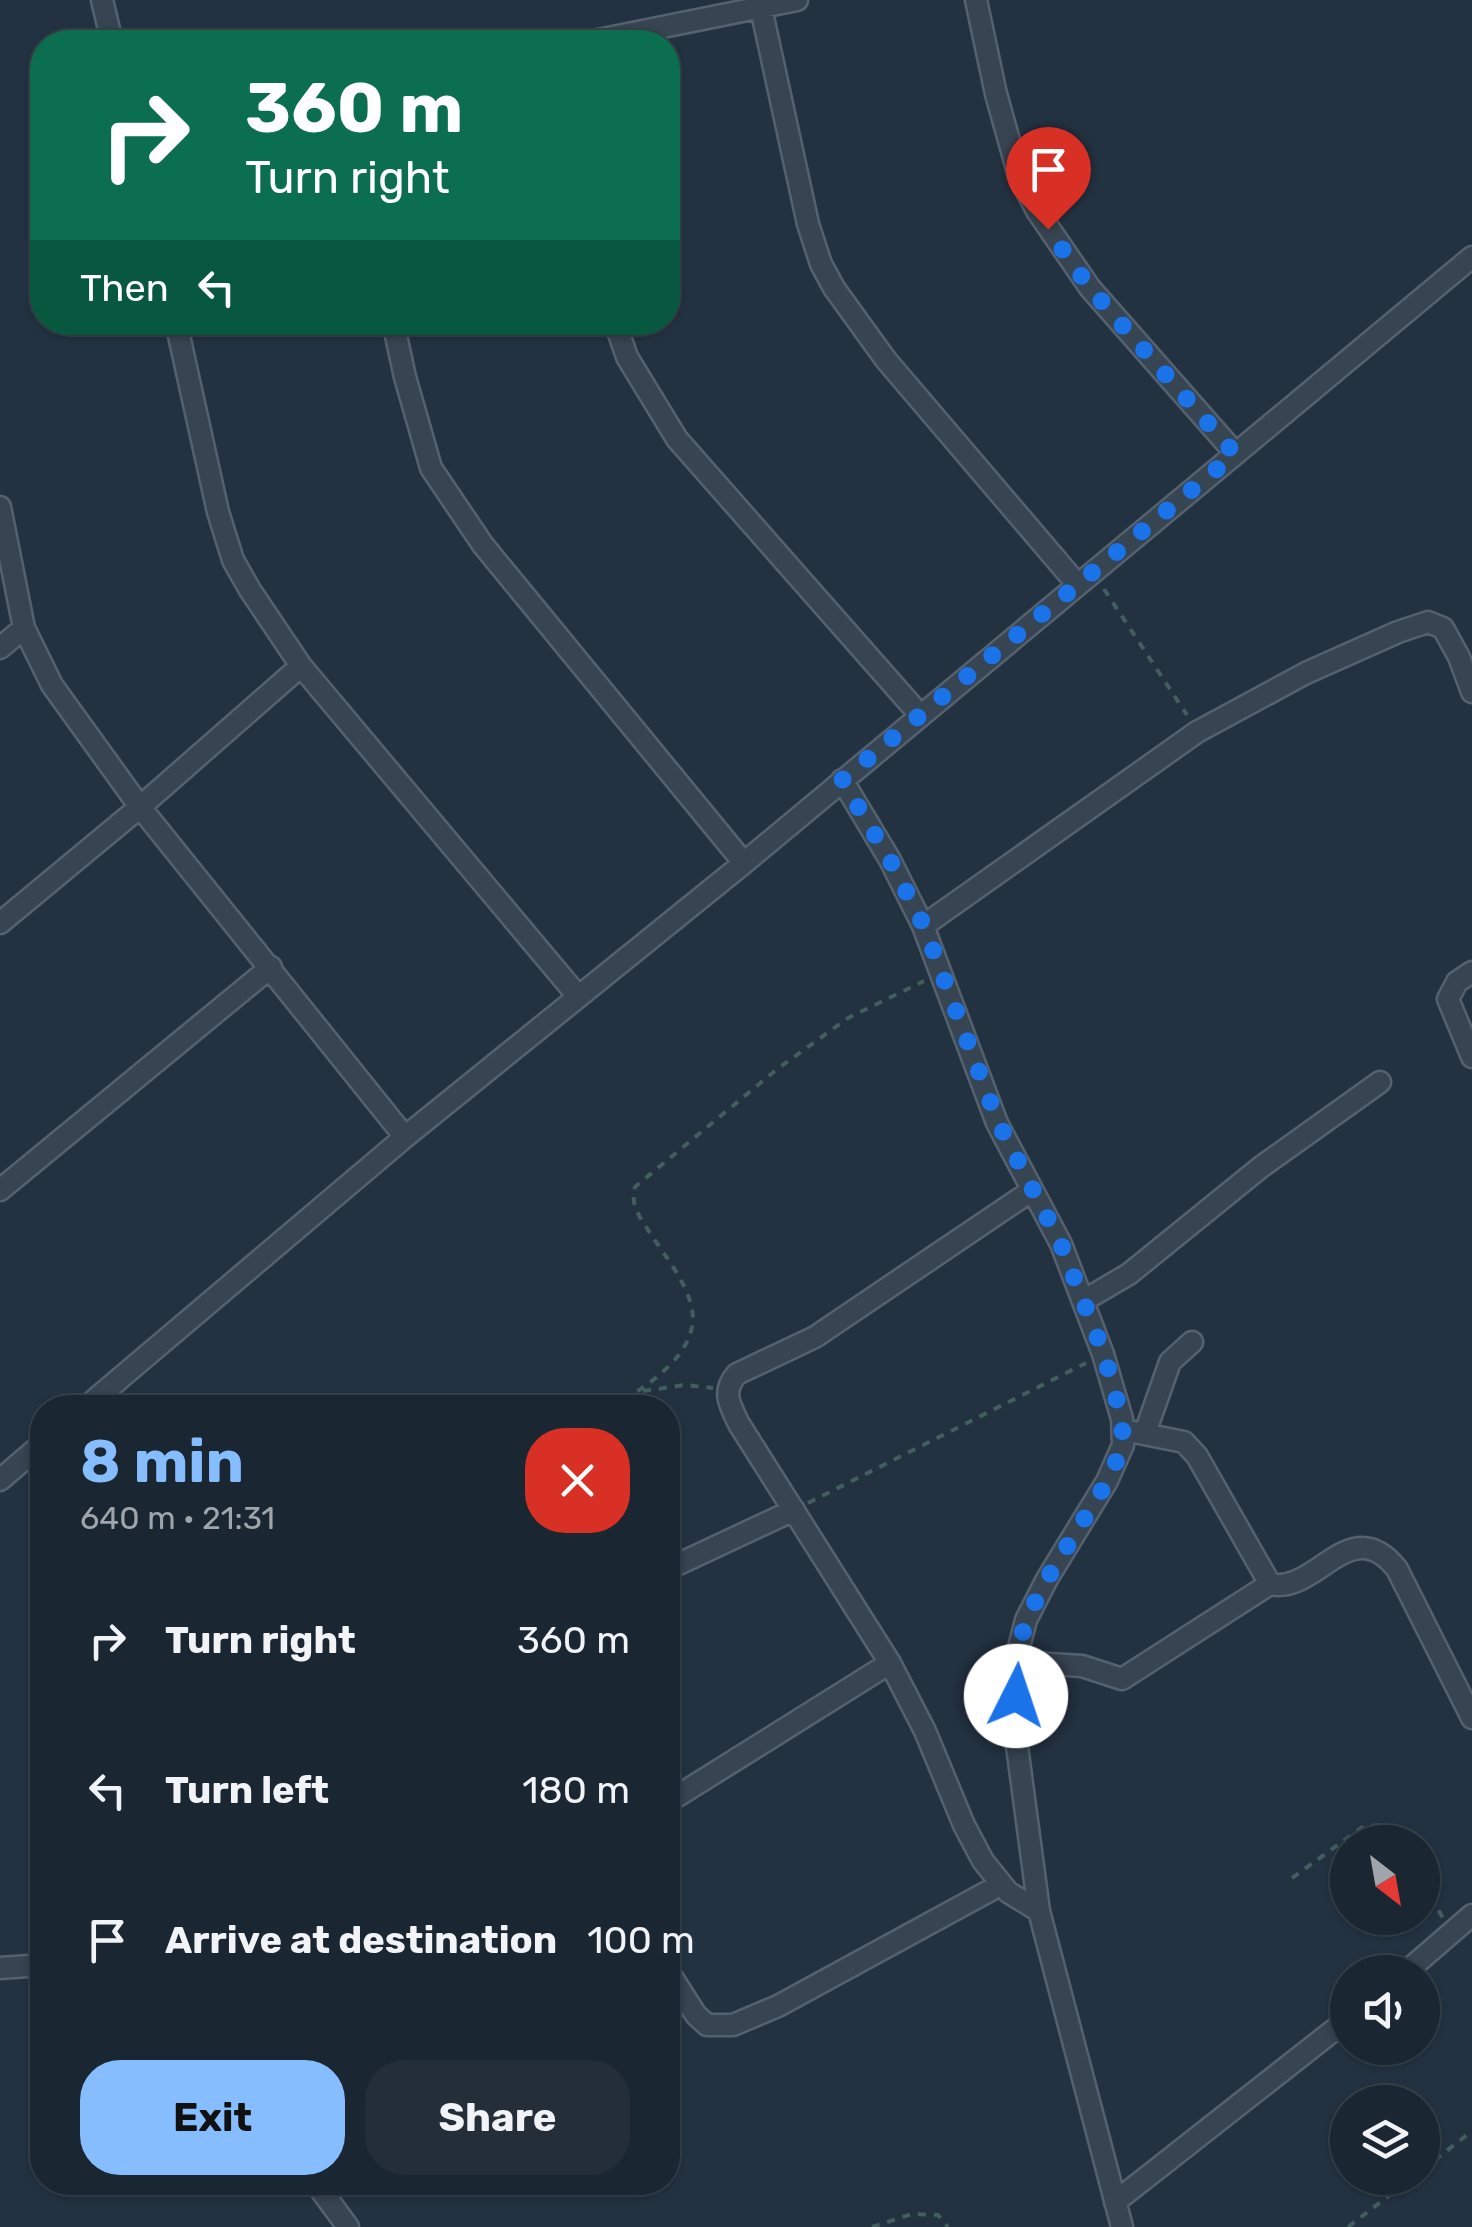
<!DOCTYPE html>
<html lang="en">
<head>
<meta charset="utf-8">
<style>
	body { margin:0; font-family:Rubik,sans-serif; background:#232e39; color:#f1f3f6; height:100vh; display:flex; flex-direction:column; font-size:38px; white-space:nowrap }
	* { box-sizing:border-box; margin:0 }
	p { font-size:32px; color:#9fa5ab }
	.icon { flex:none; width:55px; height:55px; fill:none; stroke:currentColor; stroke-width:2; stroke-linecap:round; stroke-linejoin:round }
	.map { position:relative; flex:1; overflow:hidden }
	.panel { position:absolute; left:30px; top:1395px; width:650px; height:800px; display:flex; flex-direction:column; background:#1a2631; border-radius:40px; box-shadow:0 2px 8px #0004,0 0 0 2px #38434d }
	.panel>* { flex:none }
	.guide { position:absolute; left:30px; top:30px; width:650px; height:305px; border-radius:40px; box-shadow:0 2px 8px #0004,0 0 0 2px #38434d; background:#0b6e4f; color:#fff; overflow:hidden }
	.needle { width:65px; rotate:149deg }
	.tools { position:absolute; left:1330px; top:1825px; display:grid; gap:20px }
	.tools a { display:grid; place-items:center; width:110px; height:110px; border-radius:50%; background:#1a2631; box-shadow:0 2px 8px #0004,0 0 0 2px #38434d; font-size:50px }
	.pin { position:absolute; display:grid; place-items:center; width:85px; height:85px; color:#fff; margin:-102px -42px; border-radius:50% 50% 50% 0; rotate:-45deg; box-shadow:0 0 10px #0007 }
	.pin .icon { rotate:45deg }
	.me { position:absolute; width:110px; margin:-55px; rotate:4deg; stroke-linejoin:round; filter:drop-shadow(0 0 8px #0008) }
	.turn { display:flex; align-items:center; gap:35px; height:210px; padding:0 50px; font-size:45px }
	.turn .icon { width:130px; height:130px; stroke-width:2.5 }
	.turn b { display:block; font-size:70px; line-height:85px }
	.then { display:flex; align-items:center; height:95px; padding:0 50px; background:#0003; gap:20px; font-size:38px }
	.round { display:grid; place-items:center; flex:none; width:105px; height:105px; border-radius:40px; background:#232e39 }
	.head { display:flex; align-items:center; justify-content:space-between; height:170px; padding:0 50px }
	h1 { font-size:60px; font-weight:700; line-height:75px; color:#85bdff }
	.primary-button { display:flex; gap:20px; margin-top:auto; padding:20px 50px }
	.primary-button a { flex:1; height:115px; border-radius:40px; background:#85bdff; color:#111; font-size:40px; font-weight:700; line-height:115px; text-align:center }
	.primary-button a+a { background:#232e39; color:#f1f3f6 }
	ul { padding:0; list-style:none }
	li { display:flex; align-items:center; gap:30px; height:150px; padding:0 50px }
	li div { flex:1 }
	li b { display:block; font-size:38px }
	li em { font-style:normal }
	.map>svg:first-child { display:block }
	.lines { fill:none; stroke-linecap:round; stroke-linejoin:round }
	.minor-casing { stroke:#55616e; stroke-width:25 }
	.path { stroke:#435e5f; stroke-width:4; stroke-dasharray:8 8; stroke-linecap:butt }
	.minor { stroke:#374451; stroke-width:20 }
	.route { stroke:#1a73e8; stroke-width:18; stroke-dasharray:0 32.4 }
</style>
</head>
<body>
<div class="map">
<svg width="1472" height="2227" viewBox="0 0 1472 2227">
	<rect width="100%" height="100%" fill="#233241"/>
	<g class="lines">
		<g class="minor-casing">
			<path id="minor" d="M 102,0 L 112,42
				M 976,0 L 996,94 L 1019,176 L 1037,211 L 1090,288 L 1235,453
				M 761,8 L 808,224 L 821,264 L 834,288 L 886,360 L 1077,584
				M 588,42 L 797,0
				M 176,322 L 218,512 L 233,560 L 250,590 L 301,666 L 577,995
				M 393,322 L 405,377 L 431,468 L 483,545 L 744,863
				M 615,322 L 627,357 L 677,439 L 920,715
				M 0,507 L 24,628 L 52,685 L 140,807 L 405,1137
				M 0,648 L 24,628
				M 842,780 L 890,860 L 923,926 L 997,1123 L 1061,1244 L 1103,1354 L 1122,1419 L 1123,1445 L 1107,1481 L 1047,1579 L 1026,1620 L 1017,1655 L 1015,1731 L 1039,1911 L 1122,2227
				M 0,923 L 140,807 L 301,666
				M 923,926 L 1197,732 L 1306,673 L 1398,632 L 1428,622 L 1443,628 L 1459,657 L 1472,692
				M 1472,972 L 1457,982 L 1448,999 L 1472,1057
				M 0,1190 L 271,967
				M 1031,1191 L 815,1337 L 737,1374 C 721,1392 730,1405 739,1424 L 890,1663 L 925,1731 L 964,1825 L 983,1861 L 1008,1892 L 1039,1911
				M 1083,1301 L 1129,1274 L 1261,1167 L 1380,1082
				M 85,1408 L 405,1137 L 744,863 L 1472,257
				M 1124,1430 L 1184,1442 L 1197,1456 L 1270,1584 C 1317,1595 1350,1510 1397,1569 L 1472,1718
				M 1145,1433 L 1170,1362 L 1192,1342
				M 0,1480 L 42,1444
				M 668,1569 L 794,1510
				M 1017,1662 L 1082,1666 L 1122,1679 L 1270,1584
				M 668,1802 L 890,1663
				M 0,1968 L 42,1965
				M 668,1971 L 696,2015 L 707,2025 L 733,2025 L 778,2006 L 1000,1885
				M 1406,1972 L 1472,1915
				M 315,2182 L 348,2227
				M 1115,2202 L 1348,2019"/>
		</g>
		<path class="path" d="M 1104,589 L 1187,715
			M 643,1391 L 685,1385 L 713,1388
			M 610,1408 C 644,1388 704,1353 691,1304 C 683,1277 663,1253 648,1230 C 639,1216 630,1204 635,1187 L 776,1070 L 848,1018 L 924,981
			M 808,1503 L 1086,1363
			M 1292,1878 L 1364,1826 L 1383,1825 L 1397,1842
			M 1422,1883 L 1443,1918
			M 1422,2170 L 1472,2131
			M 872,2227 L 912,2214 L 938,2215 L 948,2227
			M 1348,2227 L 1412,2178"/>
		<use href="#minor" class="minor"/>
	</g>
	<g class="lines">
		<path class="route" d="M 1016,1696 L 1017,1655 L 1026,1620 L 1047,1579 L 1107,1482 L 1123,1446 L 1122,1419 L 1104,1354 L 1061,1244 L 998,1122 L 924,926 L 890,860 L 842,780 L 1235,454 L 1090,288 L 1048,229"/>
	</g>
</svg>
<div class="tools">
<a><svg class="needle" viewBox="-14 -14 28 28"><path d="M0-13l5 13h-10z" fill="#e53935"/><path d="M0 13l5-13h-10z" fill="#9fa5ab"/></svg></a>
<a><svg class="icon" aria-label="sound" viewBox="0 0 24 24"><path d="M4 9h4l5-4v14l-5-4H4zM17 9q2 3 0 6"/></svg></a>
<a><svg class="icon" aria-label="layers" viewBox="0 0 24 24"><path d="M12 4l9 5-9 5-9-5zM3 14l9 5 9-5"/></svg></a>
</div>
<div class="pin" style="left:1048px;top:229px;background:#d93025"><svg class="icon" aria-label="arrive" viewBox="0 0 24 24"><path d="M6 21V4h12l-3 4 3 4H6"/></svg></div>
<svg class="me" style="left:1016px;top:1696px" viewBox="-20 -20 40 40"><circle r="19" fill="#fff"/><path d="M0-13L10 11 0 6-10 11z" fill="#1a73e8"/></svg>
<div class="guide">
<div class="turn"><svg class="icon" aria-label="right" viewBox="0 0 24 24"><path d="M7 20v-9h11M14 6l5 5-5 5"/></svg><div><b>360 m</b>Turn right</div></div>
<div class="then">Then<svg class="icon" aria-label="left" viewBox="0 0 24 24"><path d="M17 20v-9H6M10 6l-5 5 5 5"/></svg></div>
</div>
<section class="panel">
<div class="head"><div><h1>8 min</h1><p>640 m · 21:31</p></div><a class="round" style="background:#d93025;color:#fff"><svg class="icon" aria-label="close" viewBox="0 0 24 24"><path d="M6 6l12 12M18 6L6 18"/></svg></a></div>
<ul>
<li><svg class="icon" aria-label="right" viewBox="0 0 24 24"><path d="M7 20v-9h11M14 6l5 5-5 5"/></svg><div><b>Turn right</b></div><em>360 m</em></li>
<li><svg class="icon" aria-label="left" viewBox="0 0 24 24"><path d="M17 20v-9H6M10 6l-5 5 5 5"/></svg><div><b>Turn left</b></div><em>180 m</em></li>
<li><svg class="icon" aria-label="arrive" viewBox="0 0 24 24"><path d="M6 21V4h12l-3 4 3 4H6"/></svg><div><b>Arrive at destination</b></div><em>100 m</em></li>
</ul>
<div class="primary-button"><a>Exit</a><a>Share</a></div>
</section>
</div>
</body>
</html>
